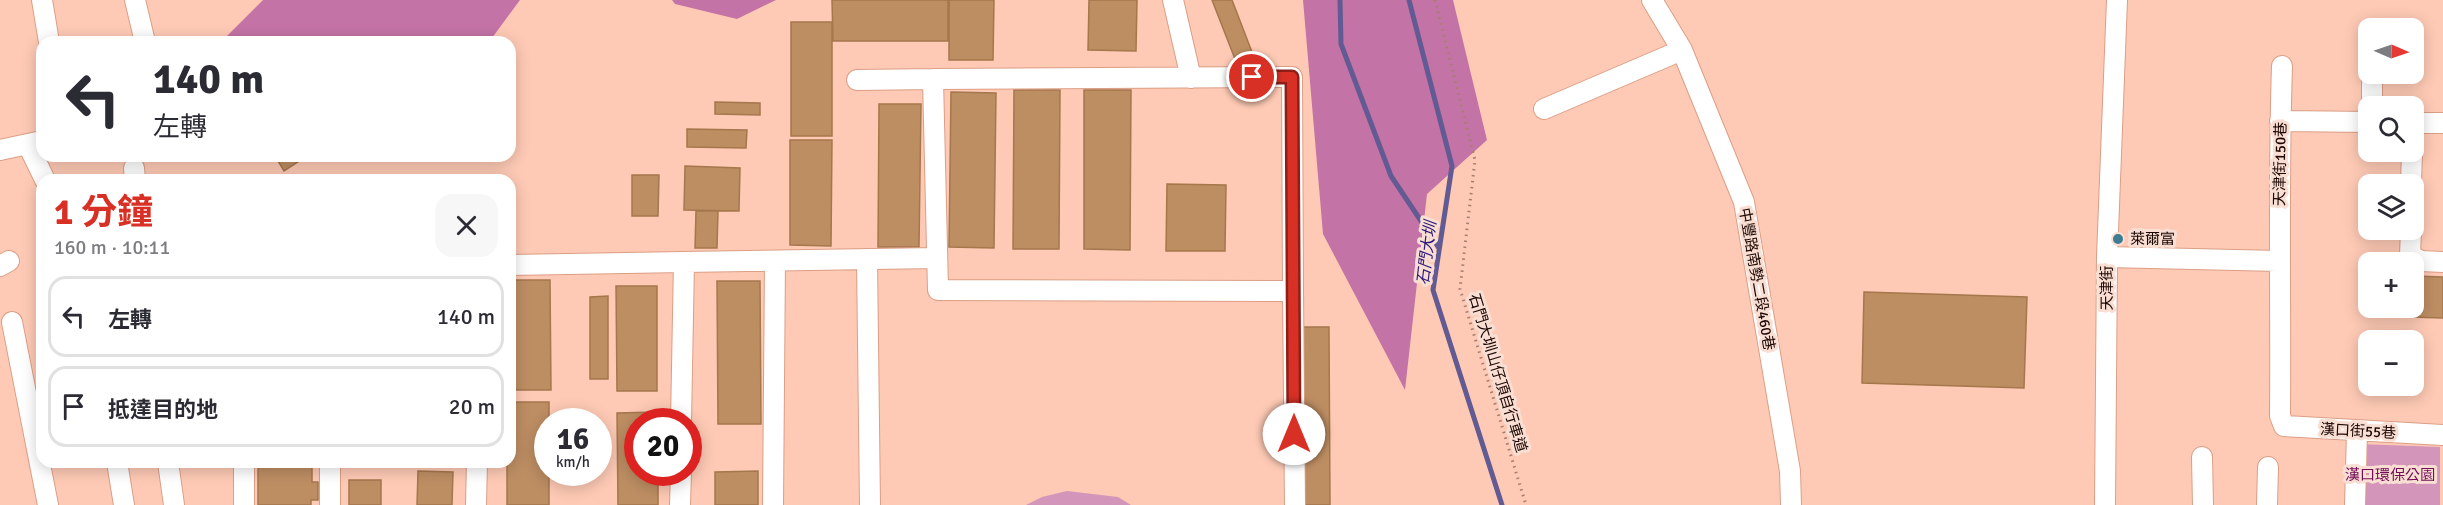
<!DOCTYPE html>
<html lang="zh-TW">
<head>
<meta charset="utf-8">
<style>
	body { margin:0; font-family:Signika,"Noto Sans TC",sans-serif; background:#f7f7f7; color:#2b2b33; height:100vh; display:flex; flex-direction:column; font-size:22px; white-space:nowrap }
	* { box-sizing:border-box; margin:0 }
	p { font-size:20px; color:#7c7c81 }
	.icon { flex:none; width:33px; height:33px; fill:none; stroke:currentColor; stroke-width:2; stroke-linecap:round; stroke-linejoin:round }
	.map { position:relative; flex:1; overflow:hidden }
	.details { position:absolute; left:36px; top:174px; width:480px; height:294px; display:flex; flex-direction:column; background:#fff; border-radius:18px; box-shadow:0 3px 15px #0003 }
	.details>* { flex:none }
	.guide { position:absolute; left:36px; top:36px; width:480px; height:126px; border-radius:18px; box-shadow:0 3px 15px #0003; background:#fff; color:#2b2b33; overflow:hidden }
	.needle { width:39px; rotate:92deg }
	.tools { position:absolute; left:2358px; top:18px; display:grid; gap:12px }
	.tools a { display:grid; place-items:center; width:66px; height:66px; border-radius:12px; background:#fff; box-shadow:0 3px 15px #0003; font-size:30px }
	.speed { position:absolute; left:534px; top:408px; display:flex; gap:12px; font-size:30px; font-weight:700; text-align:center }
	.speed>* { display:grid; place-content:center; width:78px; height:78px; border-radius:50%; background:#fff; box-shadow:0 3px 15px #0003; line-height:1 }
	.speed small { font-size:15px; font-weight:400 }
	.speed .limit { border:9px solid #d22; background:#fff; color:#111 }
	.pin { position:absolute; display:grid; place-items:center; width:51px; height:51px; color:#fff; margin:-26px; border:3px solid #fff; border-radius:50%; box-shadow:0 2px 6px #0007 }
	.me { position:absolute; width:66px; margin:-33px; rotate:0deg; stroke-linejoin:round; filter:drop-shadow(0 0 4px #0008) }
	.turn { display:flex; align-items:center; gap:21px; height:126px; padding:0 18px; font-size:27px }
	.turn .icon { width:78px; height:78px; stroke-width:2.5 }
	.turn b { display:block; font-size:42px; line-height:51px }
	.round { display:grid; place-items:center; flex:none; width:63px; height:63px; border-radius:18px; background:#f7f7f7 }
	.headline { display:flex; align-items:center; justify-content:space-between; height:102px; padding:0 18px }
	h1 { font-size:36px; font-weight:700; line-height:45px; color:#d93025 }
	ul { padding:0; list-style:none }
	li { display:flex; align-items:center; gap:18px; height:81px; margin:0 12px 9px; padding:0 6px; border:3px solid #e1e1e2; border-radius:18px }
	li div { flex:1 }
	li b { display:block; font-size:22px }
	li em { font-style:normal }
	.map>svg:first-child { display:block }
	.green { fill:#d395ba }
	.forest { fill:#c473a6 }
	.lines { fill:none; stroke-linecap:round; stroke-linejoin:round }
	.stream { stroke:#625b93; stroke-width:5 }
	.building { fill:#be8e63; stroke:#a5774c; stroke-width:1.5 }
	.minor-casing { stroke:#dc9e85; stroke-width:22 }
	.path { stroke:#a67e6f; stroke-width:3; stroke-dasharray:1.5 4.5; stroke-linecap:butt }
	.minor { stroke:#fff; stroke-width:20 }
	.route-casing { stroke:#8d1f18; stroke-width:15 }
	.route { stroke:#d93025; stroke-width:10 }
	.poi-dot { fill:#3d7c91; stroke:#f8ded3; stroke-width:2 }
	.labels { text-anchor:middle; stroke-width:6; stroke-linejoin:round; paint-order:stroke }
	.street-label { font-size:15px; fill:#1b0601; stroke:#f8ded3 }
	.poi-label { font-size:15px; fill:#1b0601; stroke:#f8ded3; text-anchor:start }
	.park-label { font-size:15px; fill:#720d56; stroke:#f8ded3 }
	.water-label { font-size:16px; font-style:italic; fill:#2d1979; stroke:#f8ded3 }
</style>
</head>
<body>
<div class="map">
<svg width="2443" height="505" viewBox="0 0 2443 505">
	<rect width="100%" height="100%" fill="#fecab5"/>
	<path class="green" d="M 2359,444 L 2440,447 L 2440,505 L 2360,505 Z
		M 1067,491 L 1118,497 L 1131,505 L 1026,505 L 1042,497 Z"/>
	<path class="forest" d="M 263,0 L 520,0 L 489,42 L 221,42 Z
		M 672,0 L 776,0 L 737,19 L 675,4 Z
		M 1303,0 L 1453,0 L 1487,140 L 1427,194 L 1405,390 L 1323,234 Z"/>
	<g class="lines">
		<path class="stream" d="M 1340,0 L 1341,44 L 1391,176 L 1439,248
			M 1409,0 L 1452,166 L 1433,290 L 1502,505"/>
	</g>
	<path class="building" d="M 832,0 L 948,0 L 948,41 L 833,41 Z
		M 949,0 L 994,0 L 993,60 L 949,60 Z
		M 1089,0 L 1137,0 L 1136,51 L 1088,50 Z
		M 1212,0 L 1232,0 L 1252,52 L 1235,59 Z
		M 791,22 L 832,22 L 832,136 L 791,136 Z
		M 1014,90 L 1060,90 L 1059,249 L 1013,249 Z
		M 1084,90 L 1131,90 L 1130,250 L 1084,249 Z
		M 951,92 L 996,93 L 994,248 L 949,247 Z
		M 715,102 L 760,103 L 760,115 L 715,114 Z
		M 879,104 L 921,104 L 919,247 L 878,247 Z
		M 687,129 L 747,130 L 746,148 L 687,147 Z
		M 790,140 L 832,140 L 831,246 L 790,245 Z
		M 275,156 L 307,156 L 284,171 Z
		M 685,166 L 740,168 L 739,211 L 684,210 Z
		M 632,175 L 659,175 L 658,216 L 632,216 Z
		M 1167,184 L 1226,185 L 1225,251 L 1166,251 Z
		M 696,211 L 718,211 L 717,248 L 695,248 Z
		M 2414,276 L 2443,277 L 2443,318 L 2379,316 L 2380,308 L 2414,308 Z
		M 510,280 L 550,280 L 551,390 L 510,390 Z
		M 717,281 L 760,281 L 761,424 L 718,424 Z
		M 616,286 L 657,286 L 657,391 L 617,391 Z
		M 1864,292 L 2027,297 L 2024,388 L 1862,383 Z
		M 608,296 L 608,379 L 590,379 L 590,297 Z
		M 1303,327 L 1329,327 L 1330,505 L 1304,505 Z
		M 510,402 L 549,402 L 549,505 L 507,505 L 507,462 L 510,462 Z
		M 657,412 L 658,422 L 638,422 L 638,472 L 658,472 L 658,505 L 618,505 L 617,413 Z
		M 258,462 L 312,462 L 312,482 L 318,482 L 318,500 L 311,500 L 311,505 L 258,505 Z
		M 418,471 L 453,472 L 452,505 L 417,505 Z
		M 758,471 L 758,505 L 715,505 L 715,472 Z
		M 349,480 L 381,480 L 381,505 L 349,505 Z"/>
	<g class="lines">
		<g class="minor-casing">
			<path id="minor" d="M 42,0 L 49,42
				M 135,0 L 145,42
				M 1173,0 L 1191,78
				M 1652,0 L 1682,50 L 1744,202 L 1790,471 L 1791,505
				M 2282,66 C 2278,183 2281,299 2280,416 L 2284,426 L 2443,435
				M 2372,74 L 2372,106
				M 1292,77 L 1293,291 L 938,290 L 933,79 Z
				M 857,80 L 933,79
				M 1544,109 L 1682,50
				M 2280,121 L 2368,122
				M 2414,123 L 2443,123
				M 28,145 L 45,180
				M 0,150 L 42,141
				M 134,168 L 135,180
				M 2411,184 L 2412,152
				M 2411,230 L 2410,255 L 2421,261 L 2443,262
				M 2107,257 L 2279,261
				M 867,259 L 870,505
				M 510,265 L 684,262
				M 0,266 L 9,261
				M 1293,291 L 1295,505
				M 12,322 L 48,505
				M 681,422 L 684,262 L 936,258
				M 2202,457 L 2203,505
				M 117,462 L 124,505
				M 168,462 L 174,505
				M 330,462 L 330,505
				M 244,505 L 244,462
				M 476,505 L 477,462
				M 680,505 L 681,472
				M 773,505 L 775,261
				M 2105,505 L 2107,257 L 2117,0
				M 2267,505 L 2268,467
				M 2355,505 L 2357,432"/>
		</g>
		<path class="path" d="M 1435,0 L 1475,160 L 1460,289 L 1526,505"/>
		<use href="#minor" class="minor"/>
	</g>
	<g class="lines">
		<g class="route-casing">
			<path id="route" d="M 1252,77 L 1292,77 L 1294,434"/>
		</g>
		<use href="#route" class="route"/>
	</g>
	<circle class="poi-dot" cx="2118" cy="239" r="6"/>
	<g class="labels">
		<g class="street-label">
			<text transform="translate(2280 164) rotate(-89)" y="5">天津街150巷</text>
			<text transform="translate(1757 279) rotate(80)" y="5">中豐路南勢二段460巷</text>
			<text transform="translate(2107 288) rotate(-90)" y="5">天津街</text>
			<text transform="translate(1498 373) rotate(73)" y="5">石門大圳山仔頂自行車道</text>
			<text transform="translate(2358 431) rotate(3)" y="5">漢口街55巷</text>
		</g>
		<g class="poi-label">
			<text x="2130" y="244">萊爾富</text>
		</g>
		<g class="park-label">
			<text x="2390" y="480">漢口環保公園</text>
		</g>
		<g class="water-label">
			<text transform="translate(1426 253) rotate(-83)" y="6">石門大圳</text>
		</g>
	</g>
</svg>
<div class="tools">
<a><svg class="needle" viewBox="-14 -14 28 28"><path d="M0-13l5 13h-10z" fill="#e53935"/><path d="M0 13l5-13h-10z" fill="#7c7c81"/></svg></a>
<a><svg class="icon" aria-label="search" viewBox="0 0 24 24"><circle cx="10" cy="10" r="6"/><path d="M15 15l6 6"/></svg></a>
<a><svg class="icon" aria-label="layers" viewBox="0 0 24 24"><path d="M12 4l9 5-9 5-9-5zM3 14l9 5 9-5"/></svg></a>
<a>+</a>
<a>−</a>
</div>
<div class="speed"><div>16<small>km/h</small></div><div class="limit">20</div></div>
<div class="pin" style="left:1252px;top:77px;background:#d93025"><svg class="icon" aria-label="arrive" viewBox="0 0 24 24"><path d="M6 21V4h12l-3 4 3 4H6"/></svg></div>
<svg class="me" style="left:1294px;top:434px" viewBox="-20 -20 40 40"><circle r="19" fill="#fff"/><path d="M0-13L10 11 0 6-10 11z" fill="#d93025"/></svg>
<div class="guide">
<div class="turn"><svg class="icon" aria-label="left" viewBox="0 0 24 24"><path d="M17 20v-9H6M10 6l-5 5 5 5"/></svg><div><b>140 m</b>左轉</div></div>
</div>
<section class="details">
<div class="headline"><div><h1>1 分鐘</h1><p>160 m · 10:11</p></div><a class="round"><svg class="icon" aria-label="close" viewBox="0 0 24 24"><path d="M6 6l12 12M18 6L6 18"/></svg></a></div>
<ul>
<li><svg class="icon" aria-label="left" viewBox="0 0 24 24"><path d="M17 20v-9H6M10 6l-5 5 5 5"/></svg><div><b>左轉</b></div><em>140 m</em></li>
<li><svg class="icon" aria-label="arrive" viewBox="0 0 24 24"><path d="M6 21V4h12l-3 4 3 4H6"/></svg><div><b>抵達目的地</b></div><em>20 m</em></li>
</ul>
</section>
</div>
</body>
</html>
